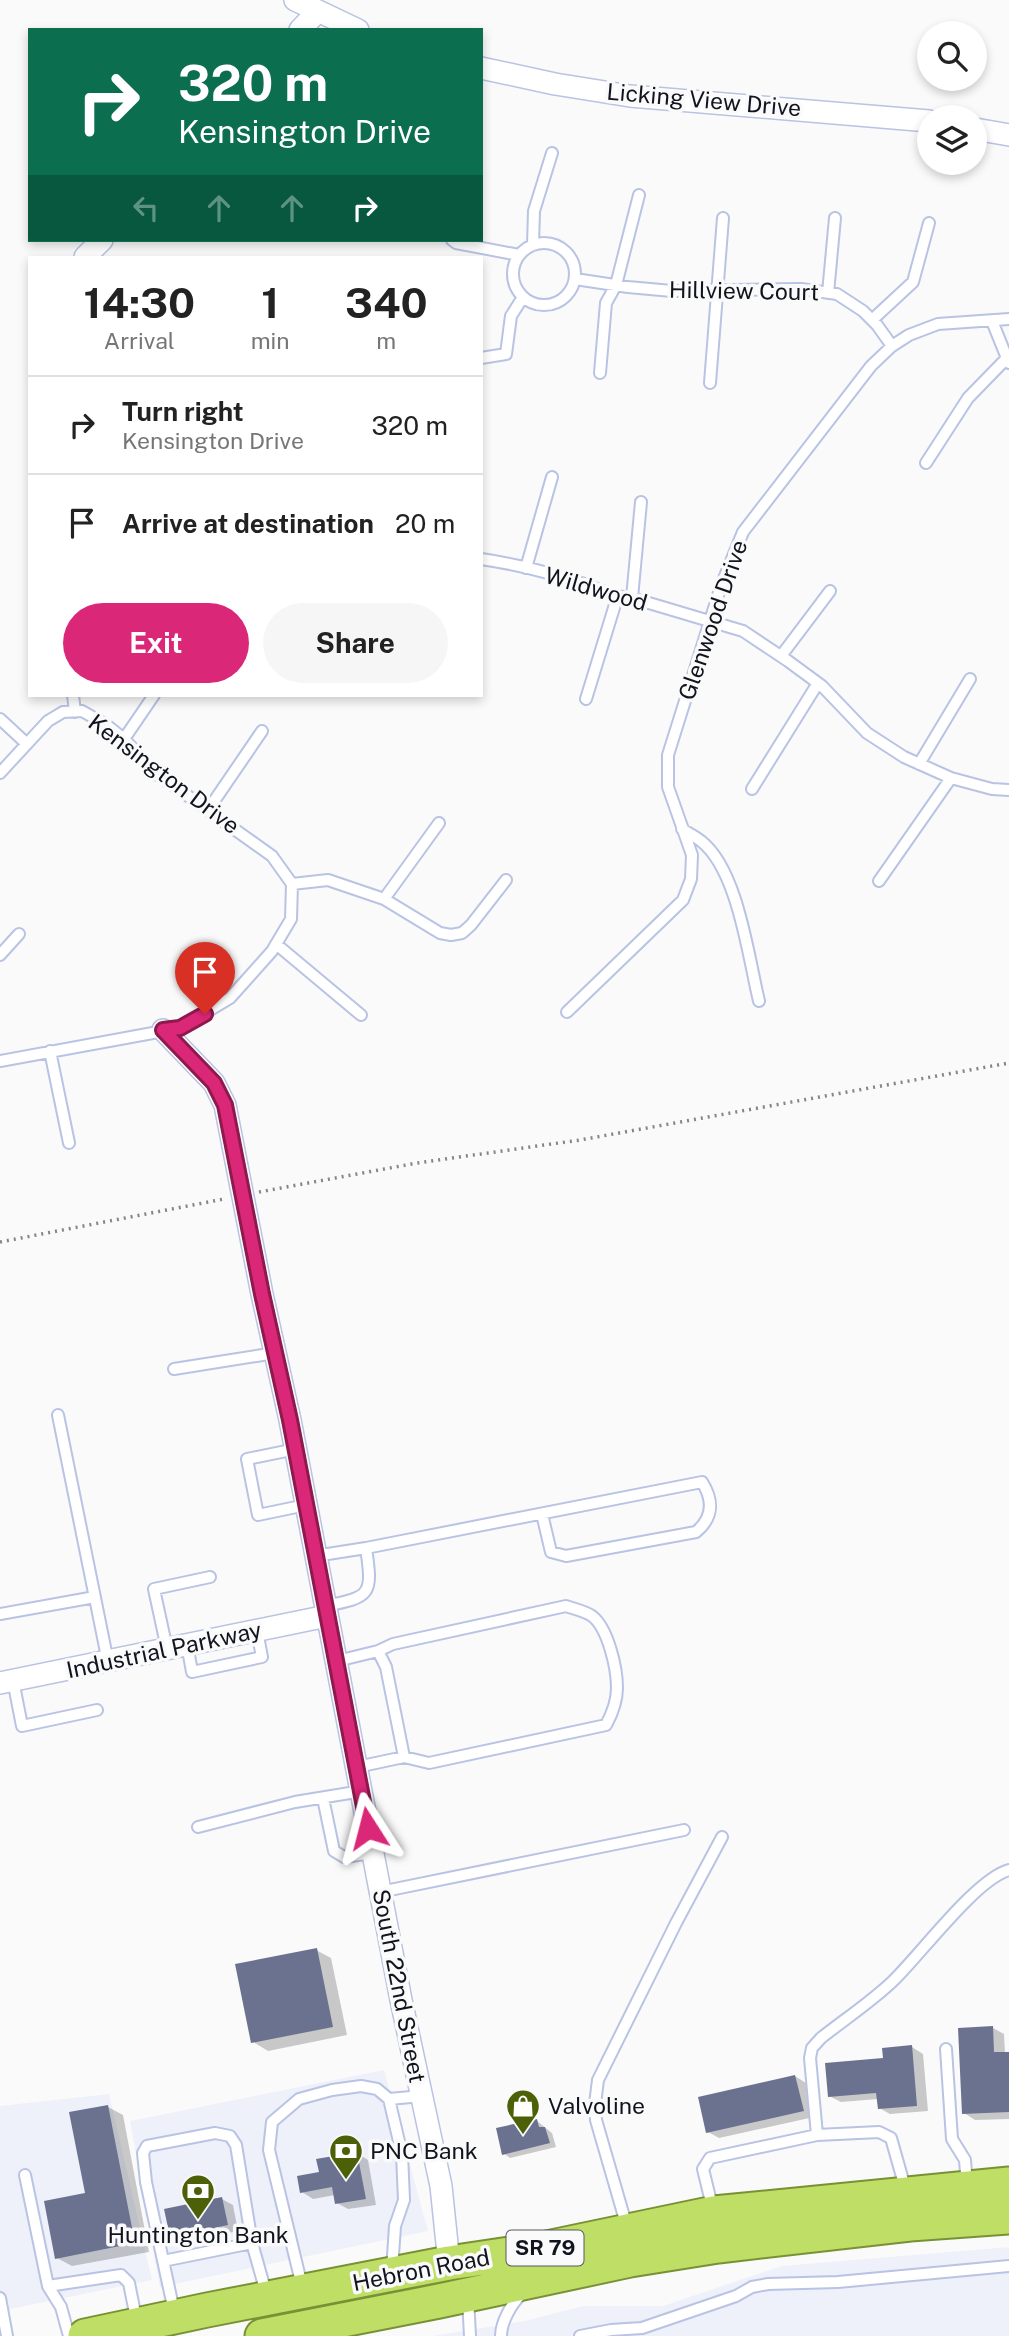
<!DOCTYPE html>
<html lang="en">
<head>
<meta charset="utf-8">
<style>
	body { margin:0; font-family:"Public Sans",sans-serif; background:#f6f6f6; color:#222; height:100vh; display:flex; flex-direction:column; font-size:26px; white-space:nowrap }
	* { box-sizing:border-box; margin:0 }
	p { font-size:23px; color:#767676 }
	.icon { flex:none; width:38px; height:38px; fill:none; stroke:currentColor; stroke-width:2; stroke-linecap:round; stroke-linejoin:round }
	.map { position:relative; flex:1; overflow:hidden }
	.drawer { position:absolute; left:28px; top:256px; width:455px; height:441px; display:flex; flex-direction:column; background:#fff; border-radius:0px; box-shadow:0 4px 10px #0003 }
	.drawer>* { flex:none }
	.banner { position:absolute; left:28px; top:28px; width:455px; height:214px; border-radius:0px; box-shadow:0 4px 10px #0003; background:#0b6e4f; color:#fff; overflow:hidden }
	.tools { position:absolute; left:917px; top:21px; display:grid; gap:14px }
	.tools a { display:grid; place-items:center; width:70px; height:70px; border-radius:50%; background:#fff; box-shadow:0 4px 10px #0003; font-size:35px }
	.pin { position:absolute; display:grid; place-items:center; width:60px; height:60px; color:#fff; margin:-72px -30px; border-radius:50% 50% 50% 0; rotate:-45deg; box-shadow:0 0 7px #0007 }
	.pin .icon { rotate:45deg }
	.me { position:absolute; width:77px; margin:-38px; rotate:351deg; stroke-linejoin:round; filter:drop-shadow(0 0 5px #0008) }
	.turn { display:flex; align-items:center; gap:24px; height:147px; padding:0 35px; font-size:32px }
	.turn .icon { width:91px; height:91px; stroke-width:2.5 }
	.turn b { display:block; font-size:49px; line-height:60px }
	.lanes { display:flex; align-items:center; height:66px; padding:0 35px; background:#0003; justify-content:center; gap:35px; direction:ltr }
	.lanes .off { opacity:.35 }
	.eta { display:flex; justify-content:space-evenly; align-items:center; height:119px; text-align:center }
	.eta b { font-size:42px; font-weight:700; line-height:49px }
	.button { display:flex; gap:14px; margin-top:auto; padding:14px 35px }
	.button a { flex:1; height:80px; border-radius:42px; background:#db2777; color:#fff; font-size:28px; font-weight:700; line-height:80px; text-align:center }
	.button a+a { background:#f6f6f6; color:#222 }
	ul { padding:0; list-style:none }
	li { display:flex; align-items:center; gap:21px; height:98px; padding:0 35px; border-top:2px solid #e0e0e0 }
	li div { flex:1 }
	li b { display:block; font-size:26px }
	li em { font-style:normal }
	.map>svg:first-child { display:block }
	.built { fill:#eef1f9 }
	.shadow { fill:#0003 }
	.building { fill:#6a7290 }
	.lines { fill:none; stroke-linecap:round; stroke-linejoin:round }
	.service-casing { stroke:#b9c3e3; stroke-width:14 }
	.minor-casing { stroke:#b9c3e3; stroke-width:24 }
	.trunk-casing { stroke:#789134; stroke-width:37 }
	.path { stroke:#84858b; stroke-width:3.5; stroke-dasharray:2 5; stroke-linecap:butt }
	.service { stroke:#fff; stroke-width:10 }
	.minor { stroke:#fff; stroke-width:21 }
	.trunk { stroke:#bfde66; stroke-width:33 }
	.route-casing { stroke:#8e194d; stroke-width:18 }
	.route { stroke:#db2777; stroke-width:12 }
	.labels { text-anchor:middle; stroke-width:7; stroke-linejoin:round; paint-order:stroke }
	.shield { fill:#fafafa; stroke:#575961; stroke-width:2 }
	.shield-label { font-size:21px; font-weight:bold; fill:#11141f }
	.street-label { font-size:23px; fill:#11141f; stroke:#fafafa }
	.poi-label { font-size:23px; fill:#11141f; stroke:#fafafa; text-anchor:start }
</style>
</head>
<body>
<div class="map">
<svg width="1009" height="2336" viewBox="0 0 1009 2336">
	<rect width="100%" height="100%" fill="#fafafa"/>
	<path class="built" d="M 384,2070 L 428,2231 L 160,2287 L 130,2121 Z
		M 109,2094 L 152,2280 L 0,2311 L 0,2106 Z
		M 1009,2247 L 1009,2336 L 432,2336 L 525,2321 L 583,2306 L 663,2306 L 782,2266 Z"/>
	<path class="shadow" d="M 316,1950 L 331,1958 L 347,2035 L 268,2051 L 253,2042 Z
		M 993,2028 L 1004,2034 L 1005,2054 L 1009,2054 L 1009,2119 L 975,2120 L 964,2113 Z
		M 912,2047 L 923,2054 L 928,2111 L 890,2114 L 879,2108 L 878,2099 L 841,2102 L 829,2096 L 885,2060 Z
		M 795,2076 L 806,2083 L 814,2117 L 719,2138 L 708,2132 Z
		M 108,2107 L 123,2115 L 149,2252 L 72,2266 L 57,2258 L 87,2195 Z
		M 537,2121 L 552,2133 L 556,2147 L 510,2158 L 503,2153 Z
		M 357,2153 L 368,2160 L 376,2205 L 348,2209 L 337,2203 L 335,2195 L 313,2199 L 302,2192 Z
		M 222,2199 L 233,2205 L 238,2231 L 183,2243 L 172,2236 Z"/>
	<path class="building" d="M 317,1948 L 333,2027 L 251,2043 L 235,1964 Z
		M 993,2026 L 994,2052 L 1009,2052 L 1009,2112 L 962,2114 L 958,2028 Z
		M 912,2045 L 917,2106 L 878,2109 L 876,2093 L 828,2097 L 825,2063 L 883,2058 L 882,2048 Z
		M 795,2075 L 804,2111 L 706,2133 L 698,2097 Z
		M 108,2105 L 135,2243 L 55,2259 L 44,2201 L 85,2193 L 69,2112 Z
		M 537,2119 L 539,2127 L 545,2127 L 550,2143 L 502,2155 L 496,2128 Z
		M 357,2152 L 366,2199 L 335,2204 L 332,2187 L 300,2193 L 297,2176 L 319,2172 L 316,2159 Z
		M 222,2197 L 228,2225 L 170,2237 L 164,2209 Z"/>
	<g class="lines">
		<g class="service-casing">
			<path id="service" d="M 452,240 L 456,243 L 519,255
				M513 274a31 31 0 1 1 62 0a31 31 0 1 1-62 0Z
				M 533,245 L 534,211 L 552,153
				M 575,279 L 628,287 L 672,291 L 801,289 L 837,294 L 863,311 L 877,325 L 892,346
				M 828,293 L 835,218
				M 872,320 L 913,282 L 929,223
				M 992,321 L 1009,363
				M 481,358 L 506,354 L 511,316 L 523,297
				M 600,373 L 606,303 L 616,285 L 639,195
				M 710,383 L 723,218
				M 926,463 L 968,398 L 1006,359
				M 481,559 C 516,564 551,573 584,584 C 601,590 614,597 632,598 L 743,631 L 788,661 L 822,686 L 867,733 L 904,757 L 951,778 L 992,789 L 1009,790
				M 526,568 L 552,477
				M 632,598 L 641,502
				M 781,656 L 830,591
				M 73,695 L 75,712
				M 586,699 L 617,598
				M 0,719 L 27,744
				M 124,739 L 154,695
				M 919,764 L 970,679
				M 0,773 L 48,721 L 63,712 L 82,711 L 105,724 L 124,739 L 157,774 L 272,856 L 292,884 L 291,919 L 272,951 L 230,998 L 180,1028 L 0,1061
				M 752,789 L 818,683
				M 208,810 L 262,731
				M 682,829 C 688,833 695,836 701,841 C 738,870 748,956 759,1001
				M 879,881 L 951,778
				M 292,884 L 328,880 L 384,899 L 440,933 L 451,935 L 462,933 L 471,925 L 506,880
				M 384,899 L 439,823
				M 276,944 L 361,1015
				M 0,955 L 19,934
				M 567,1012 L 683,900 L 691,879 L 692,855 L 668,787 L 668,755 L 721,586 L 743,532 L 871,366 L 892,346 L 909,335 L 938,324 L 1009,319
				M 50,1051 L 69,1143
				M 174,1369 L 275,1353
				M 58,1415 L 108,1662
				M 296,1449 L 247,1459 L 258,1515 L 306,1505
				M 366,1548 L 702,1482 C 714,1501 713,1518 696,1532 L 566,1556 L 551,1552 L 542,1514
				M 315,1556 L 366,1548 C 373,1595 371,1597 325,1606
				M 0,1614 L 95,1597
				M 187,1644 L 192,1672 L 262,1657 L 257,1631
				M 167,1649 L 154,1589 L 210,1577
				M 337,1661 L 378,1651 L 386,1667 L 404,1757
				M 13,1680 L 22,1726 L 97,1710
				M 357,1767 L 404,1757 L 429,1763 L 606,1725 C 612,1714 617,1701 617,1688 C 617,1668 608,1628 592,1616 C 585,1611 574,1609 566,1606 L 393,1644 L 378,1651
				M 323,1798 L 334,1851 L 344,1857 L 373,1853
				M 198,1827 L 295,1802 L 362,1791
				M 380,1892 L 684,1830
				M 946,2049 L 952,2139 L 965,2160 L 967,2185
				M 389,2099 L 422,2096
				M 817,2135 L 810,2058 L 812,2048 L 821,2038 C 845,2019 871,2002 893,1981 C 921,1954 976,1879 1009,1870
				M 25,2175 L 48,2286 L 61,2307 L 69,2336
				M 713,2210 L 703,2169 L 710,2158 L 817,2135 L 879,2132 L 891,2138 L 906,2191
				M 627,2227 L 596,2120 L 595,2104 L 598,2080 L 676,1923 L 722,1837
				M 163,2261 L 252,2243 L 267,2296
				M 48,2286 L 121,2275 L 129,2283 L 137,2323
				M 302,2286 L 269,2150 L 272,2122 L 299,2099 L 332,2090 L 361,2086 L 377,2089 L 389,2099 L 402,2154 L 404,2200 L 395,2226 L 392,2270
				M 0,2298 L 7,2336
				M 468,2298 L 470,2336
				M 174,2311 L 146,2182 L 143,2153 L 147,2146 L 215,2133 L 230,2136 L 236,2145 L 252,2243
				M 501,2336 C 501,2322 512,2302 523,2293
				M 580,2336 L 611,2330 L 642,2328 L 736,2296 L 752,2287 L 768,2284 L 838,2282 L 1009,2266"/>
		</g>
		<g class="minor-casing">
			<path id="minor" d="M 295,0 L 358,30
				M 300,30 L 317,12
				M 481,68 L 555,84 L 630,96 L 929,121
				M 975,129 L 1009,135
				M 85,257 L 102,240
				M 163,1030 L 214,1083 L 225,1105 L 262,1294 L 290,1420 L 401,2000 L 441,2186 L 449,2263
				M 0,1683 L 327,1616"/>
		</g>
		<g class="trunk-casing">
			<path id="trunk" d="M 85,2336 L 207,2310 L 449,2263 L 537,2250 L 714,2213 L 1009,2184
				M 262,2336 L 439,2301 L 630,2260 L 718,2246 L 910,2224 L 1009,2217"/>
		</g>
		<path class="path" d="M 259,1192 L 417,1163 L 580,1140 L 1009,1063
			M 0,1242 L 224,1199"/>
		<use href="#service" class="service"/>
		<use href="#minor" class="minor"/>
		<use href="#trunk" class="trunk"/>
	</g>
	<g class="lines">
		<g class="route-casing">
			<path id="route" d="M 205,1014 L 180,1028 L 163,1030 L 214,1083 L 225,1105 L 262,1294 L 290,1420 L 368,1828"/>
		</g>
		<use href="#route" class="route"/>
	</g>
	<defs>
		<g id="shop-pin" transform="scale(1.75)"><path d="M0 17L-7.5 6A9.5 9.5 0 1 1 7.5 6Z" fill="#4c6008" stroke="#fafafa"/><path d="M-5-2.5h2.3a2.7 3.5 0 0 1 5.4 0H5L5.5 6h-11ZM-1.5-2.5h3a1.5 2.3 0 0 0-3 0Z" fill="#fff"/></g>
		<g id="bank-pin" transform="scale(1.75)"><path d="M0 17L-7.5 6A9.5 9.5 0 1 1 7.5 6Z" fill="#4c6008" stroke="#fafafa"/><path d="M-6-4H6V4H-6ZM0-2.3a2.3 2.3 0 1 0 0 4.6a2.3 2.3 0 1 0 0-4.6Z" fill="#fff"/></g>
	</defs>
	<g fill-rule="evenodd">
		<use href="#shop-pin" x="523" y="2106"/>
		<use href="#bank-pin" x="346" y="2151"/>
		<use href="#bank-pin" x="198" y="2191"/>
	</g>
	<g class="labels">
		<rect class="shield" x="506.5" y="2230.5" width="77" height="35" rx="5"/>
		<g class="shield-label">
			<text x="545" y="2255">SR 79</text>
		</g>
		<g class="street-label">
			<text transform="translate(704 100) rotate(5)" y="8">Licking View Drive</text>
			<text transform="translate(744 291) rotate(1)" y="8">Hillview Court</text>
			<text transform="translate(596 589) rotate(16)" y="8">Wildwood</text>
			<text transform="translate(713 620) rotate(-71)" y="8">Glenwood Drive</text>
			<text transform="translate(164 774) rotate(37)" y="8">Kensington Drive</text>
			<text transform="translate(164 1650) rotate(-12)" y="8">Industrial Parkway</text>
			<text transform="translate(399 1986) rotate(79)" y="8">South 22nd Street</text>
			<text transform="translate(421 2270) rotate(-11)" y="8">Hebron Road</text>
		</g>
		<g class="poi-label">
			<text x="548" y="2114">Valvoline</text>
			<text x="370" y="2159">PNC Bank</text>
			<text x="198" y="2243" text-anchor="middle">Huntington Bank</text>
		</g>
	</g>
</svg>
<div class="tools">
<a><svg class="icon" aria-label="search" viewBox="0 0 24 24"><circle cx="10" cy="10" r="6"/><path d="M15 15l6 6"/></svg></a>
<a><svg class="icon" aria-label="layers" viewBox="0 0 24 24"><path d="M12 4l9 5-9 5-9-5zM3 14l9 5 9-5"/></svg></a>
</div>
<div class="pin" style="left:205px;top:1014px;background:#d93025"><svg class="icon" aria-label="arrive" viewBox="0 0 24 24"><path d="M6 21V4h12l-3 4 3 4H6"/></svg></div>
<svg class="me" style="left:368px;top:1828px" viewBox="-20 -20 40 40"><path d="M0-17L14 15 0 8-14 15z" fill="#db2777" stroke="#fff" stroke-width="4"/></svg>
<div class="banner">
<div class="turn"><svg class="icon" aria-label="right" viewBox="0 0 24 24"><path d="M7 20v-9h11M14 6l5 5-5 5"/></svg><div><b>320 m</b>Kensington Drive</div></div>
<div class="lanes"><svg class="icon off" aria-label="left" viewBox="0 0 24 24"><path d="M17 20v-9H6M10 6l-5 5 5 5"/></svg><svg class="icon off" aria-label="ahead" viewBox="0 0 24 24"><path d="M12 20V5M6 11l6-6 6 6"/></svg><svg class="icon off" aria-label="ahead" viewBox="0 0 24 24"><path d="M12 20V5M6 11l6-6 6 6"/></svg><svg class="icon" aria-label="right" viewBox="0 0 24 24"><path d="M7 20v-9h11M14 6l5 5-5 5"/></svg></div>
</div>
<section class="drawer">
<div class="eta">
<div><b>14:30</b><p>Arrival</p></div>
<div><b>1</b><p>min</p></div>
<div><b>340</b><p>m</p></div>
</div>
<ul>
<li><svg class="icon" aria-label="right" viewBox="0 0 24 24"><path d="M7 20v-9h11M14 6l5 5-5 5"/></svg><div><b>Turn right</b><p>Kensington Drive</p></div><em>320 m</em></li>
<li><svg class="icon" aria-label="arrive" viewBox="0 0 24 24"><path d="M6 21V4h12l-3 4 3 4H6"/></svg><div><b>Arrive at destination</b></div><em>20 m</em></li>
</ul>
<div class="button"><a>Exit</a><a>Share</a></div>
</section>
</div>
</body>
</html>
